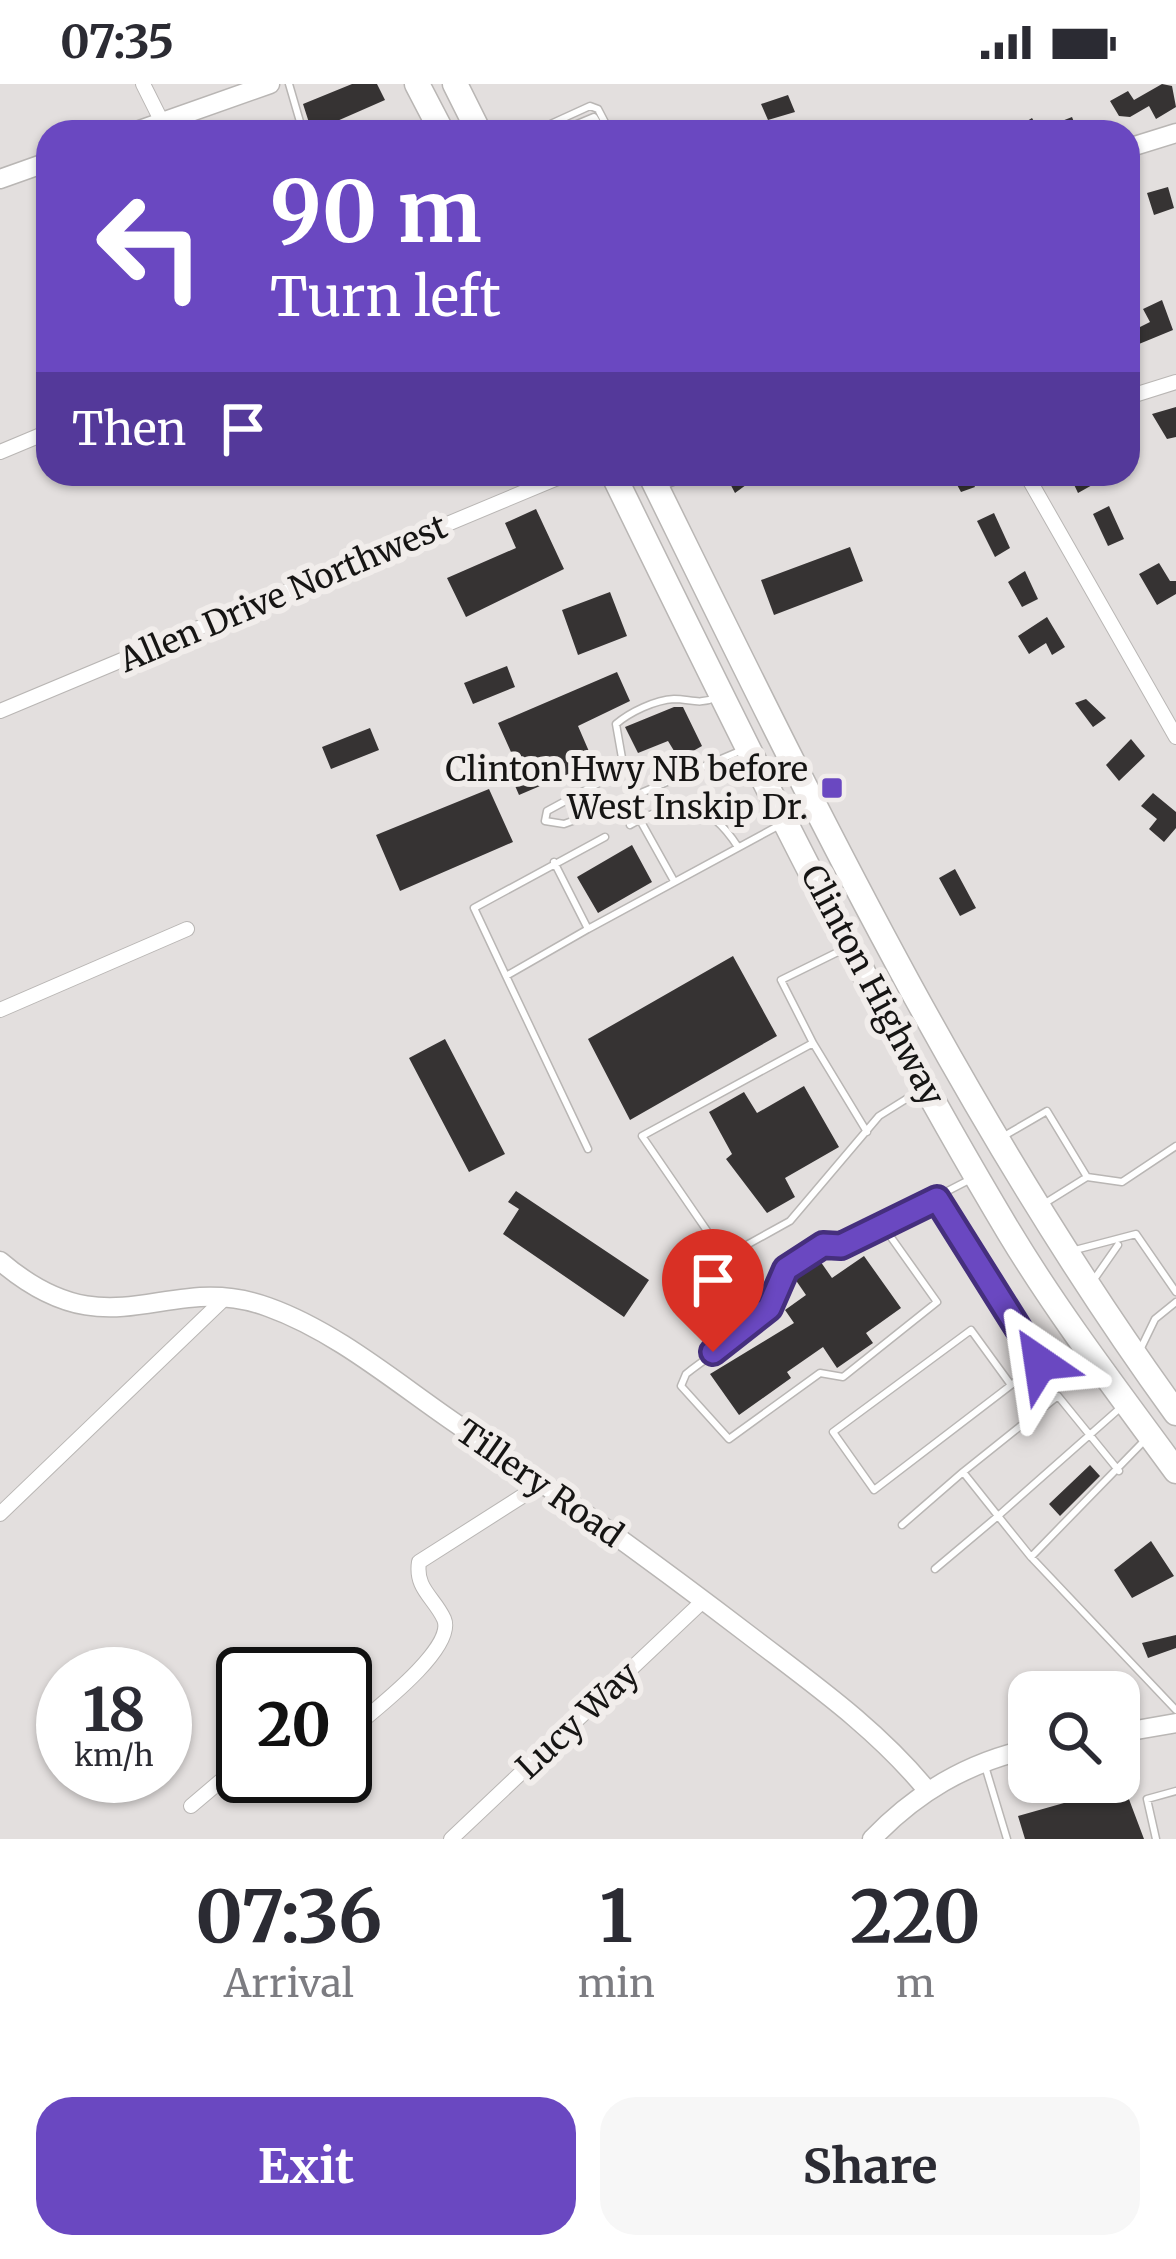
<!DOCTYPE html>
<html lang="en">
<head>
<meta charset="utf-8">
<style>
	body { margin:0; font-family:Merriweather,serif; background:#f7f7f7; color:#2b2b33; height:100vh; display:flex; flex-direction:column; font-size:45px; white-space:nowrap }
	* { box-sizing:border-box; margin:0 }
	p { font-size:39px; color:#7c7c81 }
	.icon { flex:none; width:66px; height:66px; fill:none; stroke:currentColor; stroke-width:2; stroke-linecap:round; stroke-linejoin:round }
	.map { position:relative; height:1755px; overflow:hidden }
	.sheet { display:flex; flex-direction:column; background:#fff; flex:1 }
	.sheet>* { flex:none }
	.guide { position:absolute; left:36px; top:36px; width:1104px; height:366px; border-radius:36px; box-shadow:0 3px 9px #0004; background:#6a48c1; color:#fff; overflow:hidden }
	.controls { position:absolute; left:1008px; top:1587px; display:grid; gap:24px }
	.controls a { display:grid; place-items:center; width:132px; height:132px; border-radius:24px; background:#fff; box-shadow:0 3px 9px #0004; font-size:60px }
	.speed { position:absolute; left:36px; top:1563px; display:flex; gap:24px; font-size:60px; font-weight:700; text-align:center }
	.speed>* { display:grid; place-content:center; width:156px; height:156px; border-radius:50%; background:#fff; box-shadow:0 3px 9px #0004; line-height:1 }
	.speed small { font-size:30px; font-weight:400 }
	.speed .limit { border:6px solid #111; border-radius:18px; background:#fff; color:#111 }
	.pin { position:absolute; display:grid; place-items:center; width:102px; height:102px; color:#fff; margin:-123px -51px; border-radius:50% 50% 50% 0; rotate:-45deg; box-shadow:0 0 12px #0007 }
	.pin .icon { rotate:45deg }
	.me { position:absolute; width:132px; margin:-66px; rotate:328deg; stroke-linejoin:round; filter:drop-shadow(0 0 9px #0008) }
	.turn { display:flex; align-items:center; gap:42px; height:252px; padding:0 36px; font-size:54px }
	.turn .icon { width:156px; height:156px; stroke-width:2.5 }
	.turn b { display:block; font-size:84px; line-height:102px }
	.then { display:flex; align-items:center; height:114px; padding:0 36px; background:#0003; gap:24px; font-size:45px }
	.eta { display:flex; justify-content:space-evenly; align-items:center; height:204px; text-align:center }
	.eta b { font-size:72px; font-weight:700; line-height:84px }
	.action { display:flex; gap:24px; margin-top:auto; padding:24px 36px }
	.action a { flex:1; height:138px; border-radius:36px; background:#6a48c1; color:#fff; font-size:48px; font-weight:700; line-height:138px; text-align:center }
	.action a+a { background:#f7f7f7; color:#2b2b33 }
	.status { display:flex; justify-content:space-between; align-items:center; height:84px; padding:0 60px; background:#fff; direction:ltr }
	.status svg { height:33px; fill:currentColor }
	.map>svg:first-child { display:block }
	.building { fill:#363333 }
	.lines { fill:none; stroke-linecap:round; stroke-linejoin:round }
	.lane-casing { stroke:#b9b6b4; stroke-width:9 }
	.street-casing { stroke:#b9b6b4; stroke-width:16 }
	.secondary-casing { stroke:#b9b6b4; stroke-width:21 }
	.highway-casing { stroke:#b9b6b4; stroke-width:27 }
	.lane { stroke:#fff; stroke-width:6 }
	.street { stroke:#fff; stroke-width:14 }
	.secondary { stroke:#fff; stroke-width:18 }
	.highway { stroke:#fff; stroke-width:24 }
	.route-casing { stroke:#452f7d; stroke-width:30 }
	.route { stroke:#6a48c1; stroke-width:21 }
	.poi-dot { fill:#6a48c1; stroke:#f1edeb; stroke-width:4.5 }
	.labels { text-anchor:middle; stroke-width:12; stroke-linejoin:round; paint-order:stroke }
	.street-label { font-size:33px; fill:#161514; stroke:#f1edeb }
	.poi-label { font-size:33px; fill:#161514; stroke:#f1edeb; text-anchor:end }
</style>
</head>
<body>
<div class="status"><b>07:35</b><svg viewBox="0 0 49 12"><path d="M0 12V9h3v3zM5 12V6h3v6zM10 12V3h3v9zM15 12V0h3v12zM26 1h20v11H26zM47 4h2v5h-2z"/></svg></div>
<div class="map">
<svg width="1176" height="1755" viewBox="0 0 1176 1755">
	<rect width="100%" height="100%" fill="#e3dfde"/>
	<path class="building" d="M 352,0 L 377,0 L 385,16 L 312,48 L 303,20 Z
		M 1162,0 L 1172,2 L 1176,23 L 1156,35 L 1149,22 L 1130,33 L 1119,32 L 1110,17 L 1128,7 L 1134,16 Z
		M 788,11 L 795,28 L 768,36 L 761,20 Z
		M 1072,33 L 1078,48 L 1009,48 L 1032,34 L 1039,46 Z
		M 1168,103 L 1174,124 L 1154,131 L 1147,109 Z
		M 1162,216 L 1173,246 L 1139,260 L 1134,246 L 1150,238 L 1143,225 Z
		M 1176,323 L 1176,353 L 1167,355 L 1152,330 Z
		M 725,390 L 761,390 L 735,409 Z
		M 951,390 L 969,390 L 975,403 L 961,408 Z
		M 1069,390 L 1089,390 L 1094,400 L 1078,409 Z
		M 1109,422 L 1124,455 L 1108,462 L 1093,430 Z
		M 536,425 L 564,485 L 466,533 L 447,494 L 516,464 L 505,439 Z
		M 994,429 L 1010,464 L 995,473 L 977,437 Z
		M 850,463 L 863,497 L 774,531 L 761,496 Z
		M 1159,479 L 1170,497 L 1176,497 L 1176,510 L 1157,521 L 1139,490 Z
		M 1025,487 L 1038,515 L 1022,523 L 1008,498 Z
		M 610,508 L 627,552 L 578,571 L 562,526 Z
		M 1047,533 L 1065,563 L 1052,571 L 1046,559 L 1029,570 L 1018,552 Z
		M 507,582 L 515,603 L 473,620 L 464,599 Z
		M 617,588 L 630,617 L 578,642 L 594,679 L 519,711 L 506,681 L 515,677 L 498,639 Z
		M 1086,615 L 1106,634 L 1093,643 L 1075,619 Z
		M 674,623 L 683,623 L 702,662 L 679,675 L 668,657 L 638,669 L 625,643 Z
		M 370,644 L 379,666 L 331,685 L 322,663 Z
		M 1131,655 L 1145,672 L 1119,697 L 1106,681 Z
		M 489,705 L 513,758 L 400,807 L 376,751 Z
		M 1153,709 L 1176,728 L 1176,744 L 1164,758 L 1149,745 L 1157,735 L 1141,722 Z
		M 632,761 L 652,798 L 598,829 L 577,793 Z
		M 955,785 L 976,824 L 960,832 L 939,794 Z
		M 733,872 L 777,952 L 630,1036 L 588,955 Z
		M 445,955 L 505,1070 L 469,1088 L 409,974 Z
		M 804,1002 L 839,1063 L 785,1094 L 795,1113 L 767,1129 L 726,1075 L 732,1070 L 709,1028 L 744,1008 L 757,1029 Z
		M 516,1107 L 649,1196 L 624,1233 L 503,1150 L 519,1125 L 508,1118 Z
		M 864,1172 L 901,1224 L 866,1249 L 873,1259 L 837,1284 L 823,1263 L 787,1288 L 791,1294 L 739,1331 L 710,1290 L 794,1239 L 785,1226 L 806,1211 L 795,1195 L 801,1186 L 818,1174 L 832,1194 Z
		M 1090,1381 L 1100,1392 L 1060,1432 L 1049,1420 Z
		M 1151,1457 L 1174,1492 L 1132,1514 L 1114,1486 Z
		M 1176,1551 L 1176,1564 L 1148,1574 L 1142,1559 Z
		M 1124,1702 L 1144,1755 L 1025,1755 L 1018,1732 Z"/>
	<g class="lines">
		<g class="lane-casing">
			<path id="lane" d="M 289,0 L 303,48
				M 533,48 L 590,22 L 598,25 L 610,48
				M 558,48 L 594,33 L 603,48
				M 446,390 L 465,390
				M 663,402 L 693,390
				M 715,614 C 699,621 690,615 674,615 C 655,616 630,628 616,640 L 622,674 L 619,688 L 547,727 L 545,737 L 564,740 L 589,731 L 740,667
				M 640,736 L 674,797
				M 630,741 C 680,713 707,715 738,763
				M 554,778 L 588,845 L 778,742
				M 588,845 L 506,892 L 474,824 L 605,753
				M 844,865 L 781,896 L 813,959 L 642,1052 L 725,1173 L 790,1137 L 879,1032 L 919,1007
				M 506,892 L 588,1065
				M 813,959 L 867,1048
				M 1004,1052 L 1047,1027 L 1087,1093 L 1042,1121
				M 1087,1093 L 1122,1098 L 1176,1062
				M 937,1116 L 1040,1279 L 874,1406 L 833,1348 L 971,1246 L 1011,1301
				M 883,1142 L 937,1218 L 843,1293 L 820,1289 L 729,1355 L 681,1302 L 686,1290 C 712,1269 747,1250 769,1225 C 793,1197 790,1158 841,1162 L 969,1096
				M 1075,1166 L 1136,1150 L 1176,1208
				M 1095,1194 L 1118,1161
				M 1140,1266 L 1155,1235 L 1176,1218
				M 1119,1325 L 998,1432 L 1031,1473 L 1145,1356
				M 902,1441 L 963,1388
				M 1031,1473 L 1176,1626
				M 935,1485 L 998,1432 L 963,1388 L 1058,1312 L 1119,1387
				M 985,1682 L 1007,1755
				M 1156,1755 L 1147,1715 L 1176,1707"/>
		</g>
		<g class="street-casing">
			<path id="street" d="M 143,0 L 162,38
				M 1128,313 L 1176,298
				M 0,368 L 48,348
				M 1026,390 L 1176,653
				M 0,627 L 567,390
				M 0,926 L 187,845
				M 0,1430 L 225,1214
				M 345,1651 C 368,1631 457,1565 444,1535 C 434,1513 415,1505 419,1478 L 543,1399
				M 191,1722 L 243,1678
				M 451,1755 L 704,1516"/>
		</g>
		<g class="secondary-casing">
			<path id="secondary" d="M 134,48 L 270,0
				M 1128,64 L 1176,49
				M 0,95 L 48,78
				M 0,1177 C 111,1272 165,1185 268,1223 C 338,1248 400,1302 461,1343 C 559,1410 655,1479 749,1551 C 813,1600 876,1644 927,1706
				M 1119,1649 L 1176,1639
				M 872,1755 C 916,1709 966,1679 1029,1665"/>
		</g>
		<g class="highway-casing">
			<path id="highway" d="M 417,0 L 442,48
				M 455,0 L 479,48
				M 613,390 C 738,646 863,904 1009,1148 C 1059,1231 1119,1309 1176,1387
				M 650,390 C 809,713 964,1037 1176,1329"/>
		</g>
		<use href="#lane" class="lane"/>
		<use href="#street" class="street"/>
		<use href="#secondary" class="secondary"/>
		<use href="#highway" class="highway"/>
	</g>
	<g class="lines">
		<g class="route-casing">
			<path id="route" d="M 713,1268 L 769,1224 L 786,1185 L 823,1161 L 841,1162 L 937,1115 L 1040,1279"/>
		</g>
		<use href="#route" class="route"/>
	</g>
	<rect class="poi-dot" x="820" y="692" width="24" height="24" rx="6"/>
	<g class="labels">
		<g class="street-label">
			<text transform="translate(283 509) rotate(-23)" y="12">Allen Drive Northwest</text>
			<text transform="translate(873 901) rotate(62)" y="12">Clinton Highway</text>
			<text transform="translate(540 1399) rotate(35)" y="12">Tillery Road</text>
			<text transform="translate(577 1636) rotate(-43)" y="12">Lucy Way</text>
		</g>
		<g class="poi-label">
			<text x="808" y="697">Clinton Hwy NB before<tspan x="808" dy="38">West Inskip Dr.</tspan></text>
		</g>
	</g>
</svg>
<div class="controls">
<a><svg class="icon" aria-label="search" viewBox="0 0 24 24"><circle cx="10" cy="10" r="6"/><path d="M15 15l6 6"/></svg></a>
</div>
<div class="speed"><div>18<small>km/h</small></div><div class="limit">20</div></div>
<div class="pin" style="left:713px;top:1268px;background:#d93025"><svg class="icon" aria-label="arrive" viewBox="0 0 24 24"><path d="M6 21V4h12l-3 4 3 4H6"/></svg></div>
<svg class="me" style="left:1040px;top:1279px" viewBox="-20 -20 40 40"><path d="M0-17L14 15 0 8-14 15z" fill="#6a48c1" stroke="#fff" stroke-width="4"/></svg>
<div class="guide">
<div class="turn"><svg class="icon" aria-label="left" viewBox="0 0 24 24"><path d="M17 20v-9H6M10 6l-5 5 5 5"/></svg><div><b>90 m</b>Turn left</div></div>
<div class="then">Then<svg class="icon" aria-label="arrive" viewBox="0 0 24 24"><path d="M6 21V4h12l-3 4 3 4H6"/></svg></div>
</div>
</div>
<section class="sheet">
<div class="eta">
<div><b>07:36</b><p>Arrival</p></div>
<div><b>1</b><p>min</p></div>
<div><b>220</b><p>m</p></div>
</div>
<div class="action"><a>Exit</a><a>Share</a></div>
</section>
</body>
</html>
